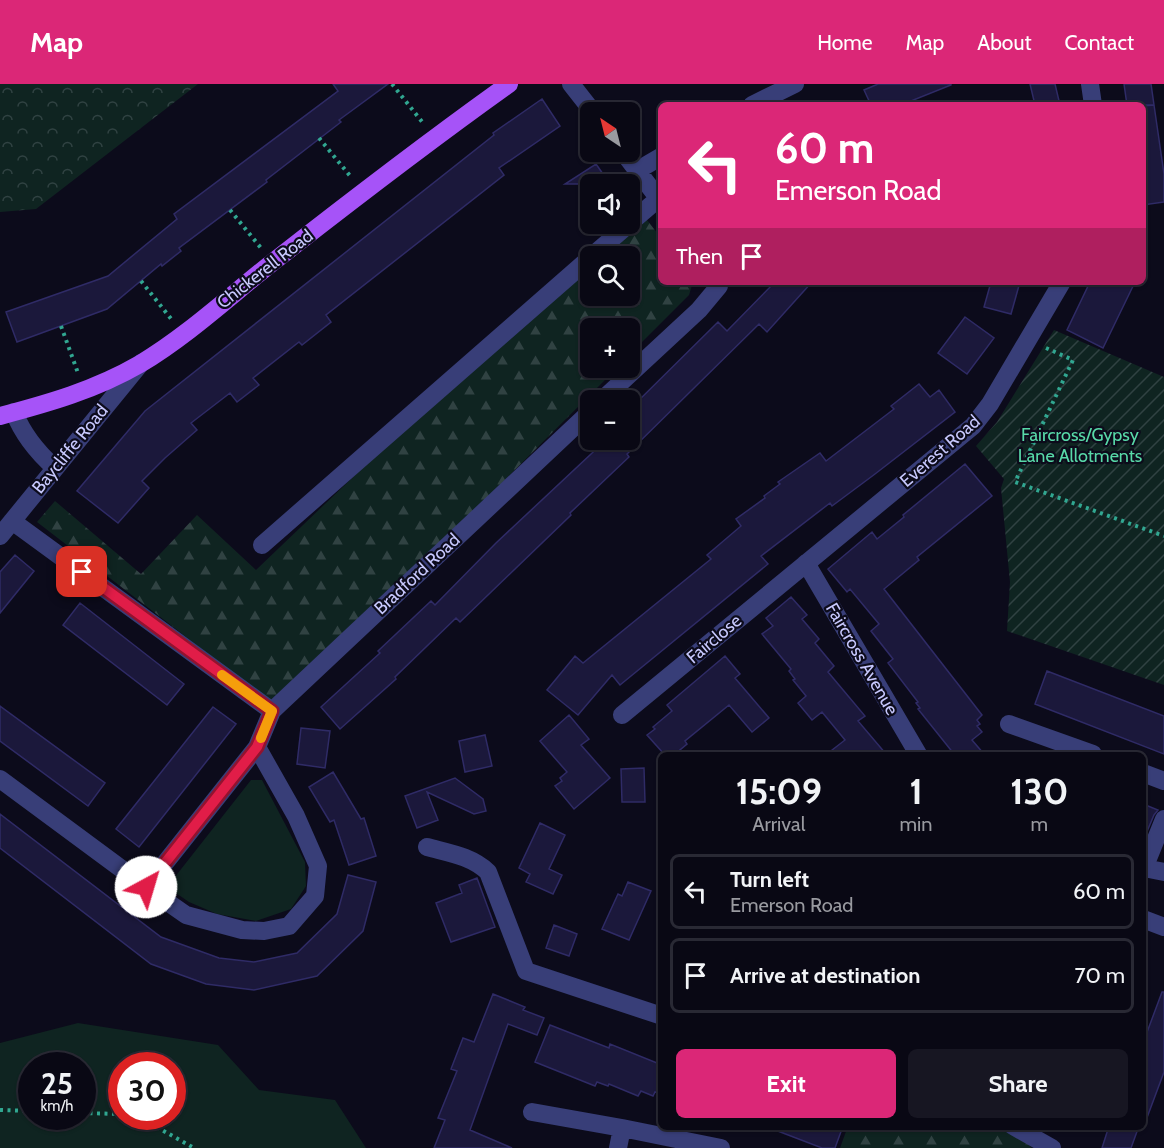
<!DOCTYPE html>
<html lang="en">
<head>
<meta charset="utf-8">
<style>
	body { margin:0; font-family:Cabin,sans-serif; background:#171622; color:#f1f3f6; height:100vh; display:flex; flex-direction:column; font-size:22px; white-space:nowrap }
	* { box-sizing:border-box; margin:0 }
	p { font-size:20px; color:#999aa0 }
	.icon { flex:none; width:33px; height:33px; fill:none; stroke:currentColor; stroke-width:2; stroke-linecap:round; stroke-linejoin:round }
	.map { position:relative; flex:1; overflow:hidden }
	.side { position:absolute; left:658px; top:668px; width:488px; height:378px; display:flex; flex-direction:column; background:#090814; border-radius:9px; box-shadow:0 2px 4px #0004,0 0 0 2px #292934 }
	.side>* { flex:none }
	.hud { position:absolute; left:658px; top:18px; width:488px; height:183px; border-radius:9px; box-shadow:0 2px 4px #0004,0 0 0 2px #292934; background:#db2777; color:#fff; overflow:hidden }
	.needle { width:39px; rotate:325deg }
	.controls { position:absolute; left:580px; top:18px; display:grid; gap:12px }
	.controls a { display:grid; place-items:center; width:60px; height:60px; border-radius:9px; background:#090814; box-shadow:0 2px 4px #0004,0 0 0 2px #292934; font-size:30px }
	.speed { position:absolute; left:18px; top:968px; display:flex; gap:12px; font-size:30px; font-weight:700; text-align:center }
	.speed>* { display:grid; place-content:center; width:78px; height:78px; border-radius:50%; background:#090814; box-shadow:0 2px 4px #0004,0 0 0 2px #292934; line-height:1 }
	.speed small { font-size:15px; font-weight:400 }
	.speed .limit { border:9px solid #d22; background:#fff; color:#111 }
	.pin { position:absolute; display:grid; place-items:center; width:51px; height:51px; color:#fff; margin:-26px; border-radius:12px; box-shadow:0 3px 9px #0006 }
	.me { position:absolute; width:66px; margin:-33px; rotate:39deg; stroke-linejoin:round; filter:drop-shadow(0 0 4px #0008) }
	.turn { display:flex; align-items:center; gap:21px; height:126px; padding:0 18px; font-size:27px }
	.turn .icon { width:78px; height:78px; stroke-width:2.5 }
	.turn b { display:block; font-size:42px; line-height:51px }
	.then { display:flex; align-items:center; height:57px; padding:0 18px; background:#0003; gap:12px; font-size:22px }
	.eta { display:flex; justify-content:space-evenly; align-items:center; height:102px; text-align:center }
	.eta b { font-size:36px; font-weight:800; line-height:42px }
	.cta { display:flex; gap:12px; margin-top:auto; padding:12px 18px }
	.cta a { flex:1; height:69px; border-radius:9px; background:#db2777; color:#fff; font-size:24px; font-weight:800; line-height:69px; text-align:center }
	.cta a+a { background:#171622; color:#f1f3f6 }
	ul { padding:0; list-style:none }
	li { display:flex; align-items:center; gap:18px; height:75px; margin:0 12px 9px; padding:0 6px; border:3px solid #292934; border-radius:9px }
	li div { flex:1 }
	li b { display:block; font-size:22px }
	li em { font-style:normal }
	header { display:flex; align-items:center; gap:36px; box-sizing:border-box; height:84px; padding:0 30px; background:#db2777; color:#fff }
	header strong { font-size:28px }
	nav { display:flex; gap:33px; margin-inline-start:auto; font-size:21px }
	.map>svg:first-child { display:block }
	.grass { fill:#0f2421; fill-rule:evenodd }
	.forest { fill:url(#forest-firs); fill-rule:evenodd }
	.park { fill:url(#park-crowns) }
	.garden { fill:url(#garden-furrows) }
	.building { fill:#1b183b; stroke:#2f2b66; stroke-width:1.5 }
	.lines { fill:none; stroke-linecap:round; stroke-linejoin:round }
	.path { stroke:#31a791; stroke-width:4; stroke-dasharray:3 4.5; stroke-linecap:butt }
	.minor { stroke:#383e78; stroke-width:18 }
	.major { stroke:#a653f8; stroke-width:18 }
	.route-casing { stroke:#92132f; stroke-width:15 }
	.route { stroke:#e11d48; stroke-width:10 }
	.slow { stroke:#f59e0b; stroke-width:10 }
	.labels { text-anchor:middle; stroke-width:4.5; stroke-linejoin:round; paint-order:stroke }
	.street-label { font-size:18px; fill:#c7c8fd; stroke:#0c0b1b }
	.park-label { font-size:18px; fill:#58d9a8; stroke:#0c0b1b }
</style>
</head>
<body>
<header>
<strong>Map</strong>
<nav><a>Home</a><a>Map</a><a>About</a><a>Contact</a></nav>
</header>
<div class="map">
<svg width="1164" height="1064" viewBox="0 0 1164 1064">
	<defs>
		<pattern id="forest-firs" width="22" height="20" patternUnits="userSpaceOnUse" patternTransform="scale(1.5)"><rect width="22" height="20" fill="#0f2421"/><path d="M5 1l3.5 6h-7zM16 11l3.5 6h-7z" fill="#304242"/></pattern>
		<pattern id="park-crowns" width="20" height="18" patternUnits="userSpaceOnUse" patternTransform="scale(1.5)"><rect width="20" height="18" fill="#0f2421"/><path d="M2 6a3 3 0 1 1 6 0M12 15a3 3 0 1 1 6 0" fill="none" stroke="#304242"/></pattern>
		<pattern id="garden-furrows" width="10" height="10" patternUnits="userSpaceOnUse" patternTransform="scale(1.5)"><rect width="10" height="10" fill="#0f2421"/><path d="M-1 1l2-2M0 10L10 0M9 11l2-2" fill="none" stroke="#304242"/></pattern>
	</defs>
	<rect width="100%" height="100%" fill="#0c0b1b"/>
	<path class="grass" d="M 251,696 L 262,696 L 305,778 L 306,802 L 291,825 L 256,837 L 217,830 L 189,818 L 167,803 Z
		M 78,939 L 218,961 L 259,1006 L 335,1016 L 366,1064 L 0,1064 L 0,959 ZM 32,981 L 82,981 L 82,1032 L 32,1032 ZM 122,981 L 172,981 L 172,1032 L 122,1032 Z"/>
	<path class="forest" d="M 640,127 L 661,154 L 662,198 L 693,198 L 689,211 L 630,270 L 630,244 L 591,244 L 591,284 L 617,284 L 277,623 L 37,438 L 55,417 L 141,490 L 197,431 L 256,486 L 604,153 ZM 591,172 L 630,172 L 630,212 L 591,212 Z
		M 848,1042 L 998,1043 L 1018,1050 L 1032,1064 L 840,1064 Z"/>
	<path class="park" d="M 0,0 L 198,0 L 36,125 L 0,128 Z"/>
	<path class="garden" d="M 1054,246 L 1164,293 L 1164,601 L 1007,547 L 1010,498 L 1001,404 L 1004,395 L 976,362 L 997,338 Z"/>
	<path class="building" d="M 333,0 L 388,0 L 339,36 L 341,38 L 266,96 L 267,98 L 179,164 L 181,167 L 162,182 L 161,180 L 107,225 L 17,258 L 6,228 L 108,192 L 177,135 L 174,130 L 338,7 Z
		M 878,0 L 951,0 L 951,1 L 901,21 L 871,21 L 864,6 Z
		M 1030,0 L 1055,0 L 1060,21 L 1035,21 Z
		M 1124,0 L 1151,0 L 1154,21 L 1127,21 Z
		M 542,15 L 560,42 L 499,84 L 504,91 L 326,231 L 331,238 L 302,261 L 299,258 L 253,294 L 259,301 L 237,318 L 230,309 L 191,339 L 197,346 L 165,374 L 142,397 L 149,404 L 118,439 L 77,407 L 145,327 L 494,51 L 493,49 Z
		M 1154,21 L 1164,90 L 1164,118 L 1143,121 L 1143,22 Z
		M 596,80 L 610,100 L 565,100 Z
		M 775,198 L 812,198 L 767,248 L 759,240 L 627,370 L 629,373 L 570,429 L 571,431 L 460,538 L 456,534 L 395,593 L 396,595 L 340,645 L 321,623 L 380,569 L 378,567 L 431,517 L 435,521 L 496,459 L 606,356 L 630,356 L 630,325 L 718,238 L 727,247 Z
		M 991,198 L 1020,198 L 1011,230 L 984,223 Z
		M 1090,198 L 1135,198 L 1103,264 L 1067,246 Z
		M 965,233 L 994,254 L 967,290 L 938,269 Z
		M 919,300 L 930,313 L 939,306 L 955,328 L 875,390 L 832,422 L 830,419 L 761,472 L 768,480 L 620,601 L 612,591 L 578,631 L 547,606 L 575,572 L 583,579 L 711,475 L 707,471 L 741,442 L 736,435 L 765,414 L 764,412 L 780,400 L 778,398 L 820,369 L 826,377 L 894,325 L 891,322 Z
		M 965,380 L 992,412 L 917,473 L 919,476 L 884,505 L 982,631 L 977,636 L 980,640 L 977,642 L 982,648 L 972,656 L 984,670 L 954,670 L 918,625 L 920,624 L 916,619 L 918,618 L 888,579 L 893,575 L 871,547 L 879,540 L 850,505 L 847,508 L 828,485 L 872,448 L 877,455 L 904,433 L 903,431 Z
		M 15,471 L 34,487 L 0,529 L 0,488 Z
		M 791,513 L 807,531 L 802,535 L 819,555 L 815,559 L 834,582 L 828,588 L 865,632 L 858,637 L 886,670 L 827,670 L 845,656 L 822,628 L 812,636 L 798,619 L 806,612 L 793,596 L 795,595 L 789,587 L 791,585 L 762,550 L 773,542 L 766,534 Z
		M 80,519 L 184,600 L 167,621 L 63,541 Z
		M 725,572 L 740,590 L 735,594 L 769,634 L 752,648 L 729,621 L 685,657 L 687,660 L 675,670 L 664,670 L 647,651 L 655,645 L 653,643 L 672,627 L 667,621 Z
		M 1047,587 L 1164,632 L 1164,670 L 1035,620 Z
		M 0,622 L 105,699 L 88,722 L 0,657 Z
		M 213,623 L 236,640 L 139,763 L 116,745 Z
		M 569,631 L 589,655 L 581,661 L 610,694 L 574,725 L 555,702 L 562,697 L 560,694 L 567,688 L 540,657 Z
		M 301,644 L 330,647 L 325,684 L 297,680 Z
		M 485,651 L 492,682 L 465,688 L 459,657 Z
		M 644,684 L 645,718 L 622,718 L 621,685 Z
		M 333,688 L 361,735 L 364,734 L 376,772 L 349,781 L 334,736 L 330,738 L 309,703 Z
		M 455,694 L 483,715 L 486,727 L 474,730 L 427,708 L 438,736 L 417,744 L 405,712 Z
		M 1143,720 L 1158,726 L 1154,731 L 1143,757 Z
		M 0,730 L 161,853 L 219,874 L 254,878 L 297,869 L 337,830 L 348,791 L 376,798 L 363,847 L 317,892 L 254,906 L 206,900 L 151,880 L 0,764 Z
		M 540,739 L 565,751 L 549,785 L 562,791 L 553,810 L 526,798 L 530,790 L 519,784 Z
		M 477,794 L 495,843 L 451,858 L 436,819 L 462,809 L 459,801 Z
		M 628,798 L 651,807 L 629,856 L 602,845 L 618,810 L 622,812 Z
		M 554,841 L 577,850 L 569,872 L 546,864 Z
		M 1162,908 L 1164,908 L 1164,988 L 1145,1039 L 1143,1038 L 1143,959 Z
		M 493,910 L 525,923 L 523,926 L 544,934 L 537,951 L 508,940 L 470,1046 L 512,1064 L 434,1064 L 445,1036 L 438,1034 L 457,987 L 451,985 L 463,954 L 474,958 Z
		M 550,941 L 609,964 L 610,960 L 662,981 L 662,1010 L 655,1008 L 653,1012 L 641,1007 L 638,1012 L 609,1000 L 608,1002 L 597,998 L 595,1002 L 535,978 Z
		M 771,1042 L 843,1042 L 835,1064 L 822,1064 L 770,1044 Z
		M 1109,1042 L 1139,1042 L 1131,1064 L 1102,1064 Z"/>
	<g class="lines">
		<path class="path" d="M 392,0 L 423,39
			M 319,54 L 351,93
			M 230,126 L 261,164
			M 141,197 L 172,236
			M 61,242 L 78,289
			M 1046,264 L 1073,276 L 1015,398 L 1164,452
			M 0,1026 L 32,1027
			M 82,1029 L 122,1030
			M 137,1032 L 194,1064"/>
		<path class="minor" d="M 571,0 L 593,28
			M 1090,0 L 1093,21
			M 752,21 L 795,0
			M 623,68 L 662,119
			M 638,86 L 662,72
			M 630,139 L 658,115
			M 592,172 L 629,140
			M 602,316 L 699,226 L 719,202
			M 14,328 C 23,351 37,368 55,384
			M 12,437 L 272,627
			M 0,452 L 141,279
			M 262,461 L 591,173
			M 806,479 L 918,670
			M 622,631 L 973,342 L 990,320 L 1062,198
			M 1009,640 L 1093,670
			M 1143,689 L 1164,697
			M 0,695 L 146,803 L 186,831 L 242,846 L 264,847 L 289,842 L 315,812 L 318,782 L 296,732 L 257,663
			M 427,763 C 449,769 471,772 488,788 L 526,887 L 662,932
			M 1144,784 L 1164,788
			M 1143,787 L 1164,735
			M 146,803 L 257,663 L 272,627 L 591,327
			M 1143,835 L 1164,843
			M 532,1028 L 622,1044
			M 1013,1042 L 1052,1064
			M 618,1064 L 622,1044 L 721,1064"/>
		<path class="major" d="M 0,332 C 49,319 95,306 140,280 C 187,252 230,212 273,178 C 351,117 429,57 509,0"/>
	</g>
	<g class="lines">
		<g class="route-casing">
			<path id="route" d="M 82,488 L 272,627 L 257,663 L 146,803"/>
		</g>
		<use href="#route" class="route"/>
		<path class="slow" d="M 222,591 L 272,627 L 261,654"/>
	</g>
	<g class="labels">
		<g class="street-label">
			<text transform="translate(265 185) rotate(-38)" y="6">Chickerell Road</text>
			<text transform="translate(70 365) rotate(-51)" y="6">Baycliffe Road</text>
			<text transform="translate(940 367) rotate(-41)" y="6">Everest Road</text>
			<text transform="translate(417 490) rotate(-43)" y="6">Bradford Road</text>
			<text transform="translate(714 555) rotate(-40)" y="6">Fairclose</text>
			<text transform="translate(862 575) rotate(60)" y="6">Faircross Avenue</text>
		</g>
		<g class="park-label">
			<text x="1080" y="357">Faircross/Gypsy<tspan x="1080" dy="21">Lane Allotments</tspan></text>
		</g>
	</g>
</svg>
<div class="controls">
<a><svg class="needle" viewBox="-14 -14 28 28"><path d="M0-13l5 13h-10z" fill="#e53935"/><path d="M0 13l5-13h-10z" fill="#999aa0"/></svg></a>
<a><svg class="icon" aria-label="sound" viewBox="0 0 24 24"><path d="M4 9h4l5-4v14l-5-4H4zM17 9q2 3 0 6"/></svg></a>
<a><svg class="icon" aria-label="search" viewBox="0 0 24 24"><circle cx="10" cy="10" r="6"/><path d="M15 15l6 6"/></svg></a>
<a>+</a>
<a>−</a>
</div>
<div class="speed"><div>25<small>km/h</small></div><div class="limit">30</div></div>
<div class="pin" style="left:82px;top:488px;background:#d93025"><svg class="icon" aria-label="arrive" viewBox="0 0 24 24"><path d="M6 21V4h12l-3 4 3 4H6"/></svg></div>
<svg class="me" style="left:146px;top:803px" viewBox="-20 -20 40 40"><circle r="19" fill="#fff"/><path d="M0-13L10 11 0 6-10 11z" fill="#e11d48"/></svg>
<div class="hud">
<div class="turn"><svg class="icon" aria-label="left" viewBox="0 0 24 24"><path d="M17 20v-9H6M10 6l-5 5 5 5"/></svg><div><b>60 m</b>Emerson Road</div></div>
<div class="then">Then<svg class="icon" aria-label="arrive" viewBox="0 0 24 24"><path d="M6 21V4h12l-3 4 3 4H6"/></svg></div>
</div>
<section class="side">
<div class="eta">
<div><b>15:09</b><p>Arrival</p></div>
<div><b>1</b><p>min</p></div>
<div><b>130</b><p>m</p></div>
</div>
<ul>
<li><svg class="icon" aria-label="left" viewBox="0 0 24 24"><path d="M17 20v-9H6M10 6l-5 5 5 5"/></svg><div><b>Turn left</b><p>Emerson Road</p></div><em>60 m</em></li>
<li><svg class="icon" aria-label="arrive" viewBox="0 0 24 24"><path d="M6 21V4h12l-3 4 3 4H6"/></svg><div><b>Arrive at destination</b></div><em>70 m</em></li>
</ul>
<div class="cta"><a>Exit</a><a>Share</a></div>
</section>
</div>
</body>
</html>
